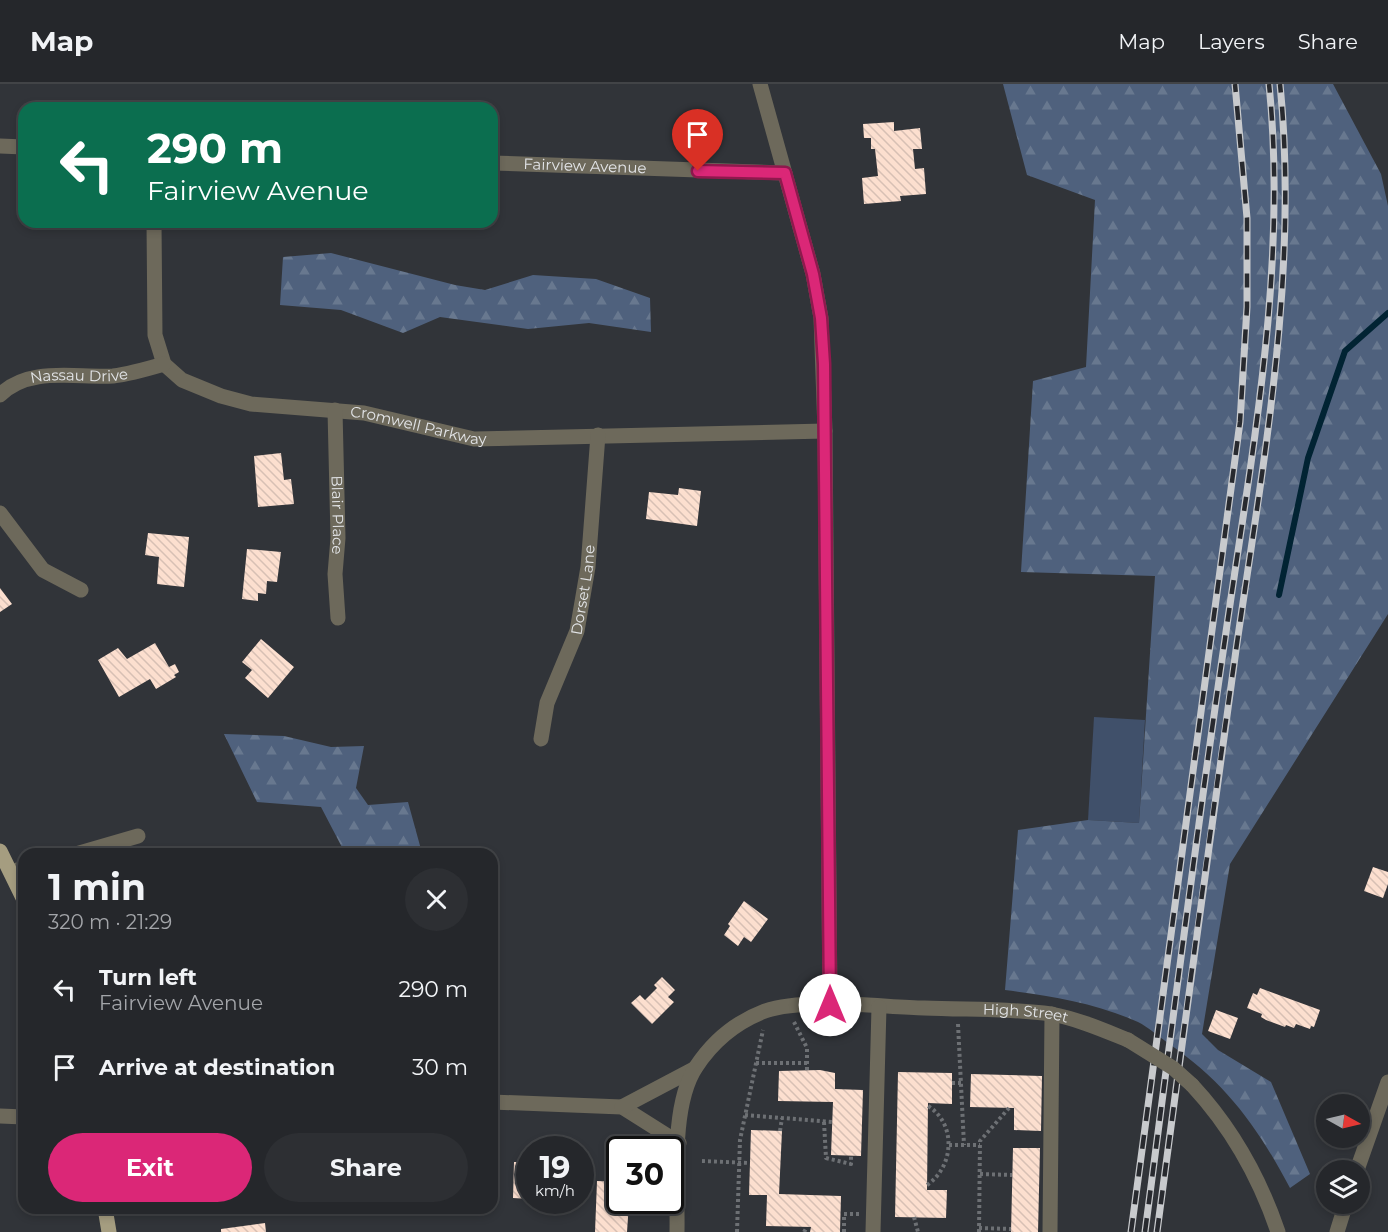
<!DOCTYPE html>
<html lang="en">
<head>
<meta charset="utf-8">
<style>
	body { margin:0; font-family:Montserrat,sans-serif; background:#2d2f33; color:#f1f3f6; height:100vh; display:flex; flex-direction:column; font-size:22px; white-space:nowrap }
	* { box-sizing:border-box; margin:0 }
	p { font-size:20px; color:#a3a5a9 }
	.icon { flex:none; width:33px; height:33px; fill:none; stroke:currentColor; stroke-width:2; stroke-linecap:round; stroke-linejoin:round }
	.map { position:relative; flex:1; overflow:hidden }
	.side { position:absolute; left:18px; top:764px; width:480px; height:366px; display:flex; flex-direction:column; background:#25272b; border-radius:18px; box-shadow:0 3px 9px #0003,0 0 0 2px #424447 }
	.side>* { flex:none }
	.hud { position:absolute; left:18px; top:18px; width:480px; height:126px; border-radius:18px; box-shadow:0 3px 9px #0003,0 0 0 2px #424447; background:#0b6e4f; color:#fff; overflow:hidden }
	.needle { width:39px; rotate:98deg }
	.fabs { position:absolute; left:1316px; top:1010px; display:grid; gap:12px }
	.fabs a { display:grid; place-items:center; width:54px; height:54px; border-radius:50%; background:#25272b; box-shadow:0 3px 9px #0003,0 0 0 2px #424447; font-size:30px }
	.speed { position:absolute; left:516px; top:1052px; display:flex; gap:12px; font-size:30px; font-weight:700; text-align:center }
	.speed>* { display:grid; place-content:center; width:78px; height:78px; border-radius:50%; background:#25272b; box-shadow:0 3px 9px #0003,0 0 0 2px #424447; line-height:1 }
	.speed small { font-size:15px; font-weight:400 }
	.speed .limit { border:3px solid #111; border-radius:9px; background:#fff; color:#111 }
	.pin { position:absolute; display:grid; place-items:center; width:51px; height:51px; color:#fff; margin:-62px -26px; border-radius:50% 50% 50% 0; rotate:-45deg; box-shadow:0 0 6px #0007 }
	.pin .icon { rotate:45deg }
	.me { position:absolute; width:66px; margin:-33px; rotate:0deg; stroke-linejoin:round; filter:drop-shadow(0 0 4px #0008) }
	.turn { display:flex; align-items:center; gap:21px; height:126px; padding:0 30px; font-size:27px }
	.turn .icon { width:78px; height:78px; stroke-width:2.5 }
	.turn b { display:block; font-size:42px; line-height:51px }
	.round { display:grid; place-items:center; flex:none; width:63px; height:63px; border-radius:32px; background:#2d2f33 }
	.head { display:flex; align-items:center; justify-content:space-between; height:102px; padding:0 30px }
	h1 { font-size:36px; font-weight:700; line-height:45px }
	.button { display:flex; gap:12px; margin-top:auto; padding:12px 30px }
	.button a { flex:1; height:69px; border-radius:36px; background:#db2777; color:#fff; font-size:24px; font-weight:700; line-height:69px; text-align:center }
	.button a+a { background:#2d2f33; color:#f1f3f6 }
	ul { padding:0; list-style:none }
	li { display:flex; align-items:center; gap:18px; height:78px; padding:0 30px }
	li div { flex:1 }
	li b { display:block; font-size:22px }
	li em { font-style:normal }
	header { display:flex; align-items:center; gap:36px; box-sizing:border-box; height:84px; padding:0 30px; background:#25272b; border-bottom:2px solid #424447 }
	header strong { font-size:28px }
	nav { display:flex; gap:33px; margin-inline-start:auto; font-size:21px }
	.map>svg:first-child { display:block }
	.grass { fill:#40506a }
	.forest { fill:url(#forest-firs) }
	.lines { fill:none; stroke-linecap:round; stroke-linejoin:round }
	.stream { stroke:#012333; stroke-width:6 }
	.building { fill:url(#building-back-hatch) }
	.path { stroke:#6d7074; stroke-width:4; stroke-dasharray:3 3; stroke-linecap:butt }
	.minor { stroke:#6d695b; stroke-width:15 }
	.major { stroke:#a59d80; stroke-width:15 }
	.rail-casing { stroke:#c8cacd; stroke-width:7 }
	.rail { stroke:#282a2f; stroke-width:4.5; stroke-dasharray:14; stroke-linecap:butt }
	.minor-bridge { stroke:#6d695b; stroke-width:15 }
	.route-casing { stroke:#8e194d; stroke-width:15 }
	.route { stroke:#db2777; stroke-width:10 }
	.labels { text-anchor:middle; stroke-width:6; stroke-linejoin:round; paint-order:stroke }
	.street-label { font-size:15px; fill:#e3e5e8; stroke:#282a2f }
</style>
</head>
<body>
<header>
<strong>Map</strong>
<nav><a>Map</a><a>Layers</a><a>Share</a></nav>
</header>
<div class="map">
<svg width="1388" height="1148" viewBox="0 0 1388 1148">
	<defs>
		<pattern id="forest-firs" width="22" height="20" patternUnits="userSpaceOnUse" patternTransform="scale(1.5)"><rect width="22" height="20" fill="#4f617d"/><path d="M5 1l3.5 6h-7zM16 11l3.5 6h-7z" fill="#68788f"/></pattern>
		<pattern id="building-back-hatch" width="6" height="6" patternUnits="userSpaceOnUse" patternTransform="scale(1.5)"><rect width="6" height="6" fill="#fcdfcf"/><path d="M-1 5l2 2M0 0l6 6M5-1l2 2" fill="none" stroke="#d7c0b4"/></pattern>
	</defs>
	<rect width="100%" height="100%" fill="#313439"/>
	<path class="grass" d="M 1094,633 L 1145,636 L 1139,739 L 1088,736 Z"/>
	<path class="forest" d="M 1003,0 L 1333,0 L 1381,90 L 1388,122 L 1388,530 L 1230,780 L 1202,950 L 1218,966 L 1271,998 L 1310,1090 L 1290,1104 C 1257,1042 1226,999 1168,959 C 1158,952 1148,943 1138,938 C 1096,919 1050,912 1005,906 L 1018,746 L 1088,736 L 1139,739 L 1155,492 L 1021,488 L 1033,297 L 1086,283 L 1095,116 L 1027,91 Z
		M 331,169 L 455,201 L 485,206 L 533,191 L 596,195 L 650,214 L 651,248 L 589,239 L 528,245 L 440,233 L 403,249 L 341,226 L 280,221 L 283,173 Z
		M 224,650 L 284,652 L 331,663 L 364,662 L 356,704 L 368,721 L 408,718 L 422,769 L 345,769 L 321,723 L 257,718 Z"/>
	<g class="lines">
		<path class="stream" d="M 1279,511 L 1308,374 L 1345,267 L 1388,229"/>
	</g>
	<path class="building" d="M 894,38 L 894,47 L 920,44 L 922,65 L 913,65 L 915,85 L 924,84 L 926,110 L 900,112 L 901,117 L 864,120 L 862,94 L 878,92 L 875,65 L 871,65 L 871,54 L 864,54 L 863,40 Z
		M 281,369 L 284,396 L 291,395 L 294,420 L 258,423 L 254,372 Z
		M 679,404 L 701,407 L 697,442 L 646,435 L 649,408 L 678,411 Z
		M 148,449 L 189,453 L 184,503 L 157,500 L 159,473 L 145,471 Z
		M 247,465 L 281,468 L 277,498 L 267,497 L 266,510 L 258,509 L 258,517 L 242,515 Z
		M 0,504 L 12,520 L 0,528 Z
		M 261,555 L 294,583 L 268,614 L 245,594 L 252,586 L 242,578 Z
		M 155,559 L 169,583 L 175,580 L 179,588 L 174,591 L 176,593 L 156,605 L 150,595 L 119,613 L 98,576 L 118,564 L 127,575 Z
		M 1373,783 L 1388,788 L 1388,800 L 1383,814 L 1364,807 Z
		M 744,817 L 768,835 L 751,858 L 744,853 L 738,862 L 724,851 L 730,842 L 728,840 Z
		M 662,893 L 675,906 L 668,913 L 674,918 L 652,940 L 631,919 L 640,911 L 645,916 L 657,904 L 654,901 Z
		M 1260,904 L 1320,926 L 1314,943 L 1311,942 L 1310,945 L 1296,940 L 1294,944 L 1286,941 L 1285,943 L 1266,936 L 1261,933 L 1262,930 L 1247,924 L 1253,909 L 1257,911 Z
		M 1216,926 L 1238,934 L 1230,955 L 1208,947 Z
		M 820,986 L 835,989 L 835,1005 L 863,1006 L 861,1072 L 831,1071 L 833,1018 L 778,1017 L 779,987 Z
		M 898,988 L 952,989 L 952,1020 L 928,1019 L 927,1106 L 947,1106 L 946,1134 L 895,1133 Z
		M 971,990 L 1042,992 L 1041,1047 L 1014,1046 L 1014,1024 L 970,1023 Z
		M 751,1046 L 782,1047 L 779,1110 L 841,1112 L 840,1148 L 810,1148 L 811,1143 L 766,1142 L 767,1111 L 749,1111 Z
		M 1013,1064 L 1040,1064 L 1038,1148 L 1011,1148 Z
		M 492,1077 L 496,1077 L 495,1106 L 492,1106 Z
		M 514,1078 L 530,1078 L 530,1115 L 513,1114 Z
		M 597,1097 L 620,1098 L 620,1116 L 628,1116 L 629,1119 L 627,1148 L 595,1148 Z
		M 383,1124 L 415,1124 L 415,1128 L 383,1128 Z
		M 265,1139 L 266,1148 L 221,1148 L 221,1145 Z"/>
	<g class="lines">
		<path class="path" d="M 794,938 L 807,964 L 807,986
			M 958,940 L 964,1061
			M 756,979 L 807,979
			M 952,999 L 961,999
			M 745,1031 L 832,1038
			M 824,1038 L 826,1074 L 851,1080 L 851,1072
			M 780,1047 L 782,1034
			M 949,1061 L 980,1061
			M 702,1077 L 750,1079
			M 980,1090 L 1012,1091
			M 927,1101 C 954,1083 957,1040 928,1022
			M 914,1133 L 918,1148
			M 979,1144 L 1011,1145
			M 737,1148 L 740,1056 L 763,946
			M 804,1148 L 807,1143
			M 844,1148 L 844,1130 L 859,1130
			M 979,1148 L 980,1057 L 1009,1024"/>
		<g class="minor">
			<path d="M 760,0 L 813,190 L 821,234 L 825,347 L 830,921"/>
			<path d="M 0,62 L 24,63"/>
			<path id="s1" d="M 492,79 L 785,89"/>
			<path id="s2" d="M 154,138 L 155,251 L 164,280 L 182,296 L 221,312 L 251,320 L 364,329 L 474,355 L 825,347"/>
			<path id="s3" d="M 0,311 C 29,282 75,294 113,292 C 130,290 147,285 164,280"/>
			<path id="s4" d="M 335,326 L 338,454 L 335,490 L 338,534"/>
			<path d="M 0,429 L 43,486 L 81,506"/>
			<path id="s5" d="M 541,655 L 547,619 L 577,547 L 588,483 L 598,351"/>
			<path d="M 76,770 L 138,752"/>
			<path d="M 11,788 L 24,784"/>
			<path d="M 1192,1001 C 1232,1044 1259,1092 1278,1148"/>
			<path d="M 492,1018 L 622,1023 L 679,1059"/>
			<path d="M 622,1023 L 694,985"/>
			<path d="M 0,1032 L 24,1033"/>
			<path d="M 1357,1086 L 1388,998"/>
			<path id="s6" d="M 677,1148 C 678,1102 670,1022 696,983 C 713,957 736,938 765,927 C 805,913 880,923 924,924 C 966,926 1009,924 1051,930 C 1078,935 1103,946 1128,956"/>
			<path d="M 873,1148 L 879,923"/>
			<path d="M 1050,1148 L 1052,930"/>
			<path d="M 1337,1148 L 1346,1119"/>
		</g>
		<path class="major" d="M 0,767 L 24,816
			M 105,1124 L 109,1148"/>
		<g class="rail-casing">
			<path id="rail" d="M 1131,1148 L 1240,338 L 1247,223 L 1247,134 L 1235,0
				M 1145,1148 C 1171,950 1196,752 1225,555 C 1251,372 1288,185 1269,0
				M 1157,1148 C 1183,954 1208,760 1236,566 C 1263,379 1299,190 1280,0"/>
		</g>
		<use href="#rail" class="rail"/>
		<path class="minor-bridge" d="M 1128,956 L 1173,984 L 1192,1001"/>
	</g>
	<g class="lines">
		<g class="route-casing">
			<path id="route" d="M 698,87 L 785,89 L 813,190 L 821,234 L 824,280 L 830,921"/>
		</g>
		<use href="#route" class="route"/>
	</g>
	<g class="labels">
		<g class="street-label">
			<text dy="5" stroke="none"><textPath href="#s1" startOffset="93">Fairview Avenue</textPath></text>
			<text dy="5" stroke="none"><textPath href="#s3" startOffset="84">Nassau Drive</textPath></text>
			<text dy="5" stroke="none"><textPath href="#s2" startOffset="410">Cromwell Parkway</textPath></text>
			<text dy="5" stroke="none"><textPath href="#s4" startOffset="105">Blair Place</textPath></text>
			<text dy="5" stroke="none"><textPath href="#s5" startOffset="156">Dorset Lane</textPath></text>
			<text dy="5" stroke="none"><textPath href="#s6" startOffset="520">High Street</textPath></text>
		</g>
	</g>
</svg>
<div class="fabs">
<a><svg class="needle" viewBox="-14 -14 28 28"><path d="M0-13l5 13h-10z" fill="#e53935"/><path d="M0 13l5-13h-10z" fill="#a3a5a9"/></svg></a>
<a><svg class="icon" aria-label="layers" viewBox="0 0 24 24"><path d="M12 4l9 5-9 5-9-5zM3 14l9 5 9-5"/></svg></a>
</div>
<div class="speed"><div>19<small>km/h</small></div><div class="limit">30</div></div>
<div class="pin" style="left:698px;top:87px;background:#d93025"><svg class="icon" aria-label="arrive" viewBox="0 0 24 24"><path d="M6 21V4h12l-3 4 3 4H6"/></svg></div>
<svg class="me" style="left:830px;top:921px" viewBox="-20 -20 40 40"><circle r="19" fill="#fff"/><path d="M0-13L10 11 0 6-10 11z" fill="#db2777"/></svg>
<div class="hud">
<div class="turn"><svg class="icon" aria-label="left" viewBox="0 0 24 24"><path d="M17 20v-9H6M10 6l-5 5 5 5"/></svg><div><b>290 m</b>Fairview Avenue</div></div>
</div>
<section class="side">
<div class="head"><div><h1>1 min</h1><p>320 m · 21:29</p></div><a class="round"><svg class="icon" aria-label="close" viewBox="0 0 24 24"><path d="M6 6l12 12M18 6L6 18"/></svg></a></div>
<ul>
<li><svg class="icon" aria-label="left" viewBox="0 0 24 24"><path d="M17 20v-9H6M10 6l-5 5 5 5"/></svg><div><b>Turn left</b><p>Fairview Avenue</p></div><em>290 m</em></li>
<li><svg class="icon" aria-label="arrive" viewBox="0 0 24 24"><path d="M6 21V4h12l-3 4 3 4H6"/></svg><div><b>Arrive at destination</b></div><em>30 m</em></li>
</ul>
<div class="button"><a>Exit</a><a>Share</a></div>
</section>
</div>
</body>
</html>
